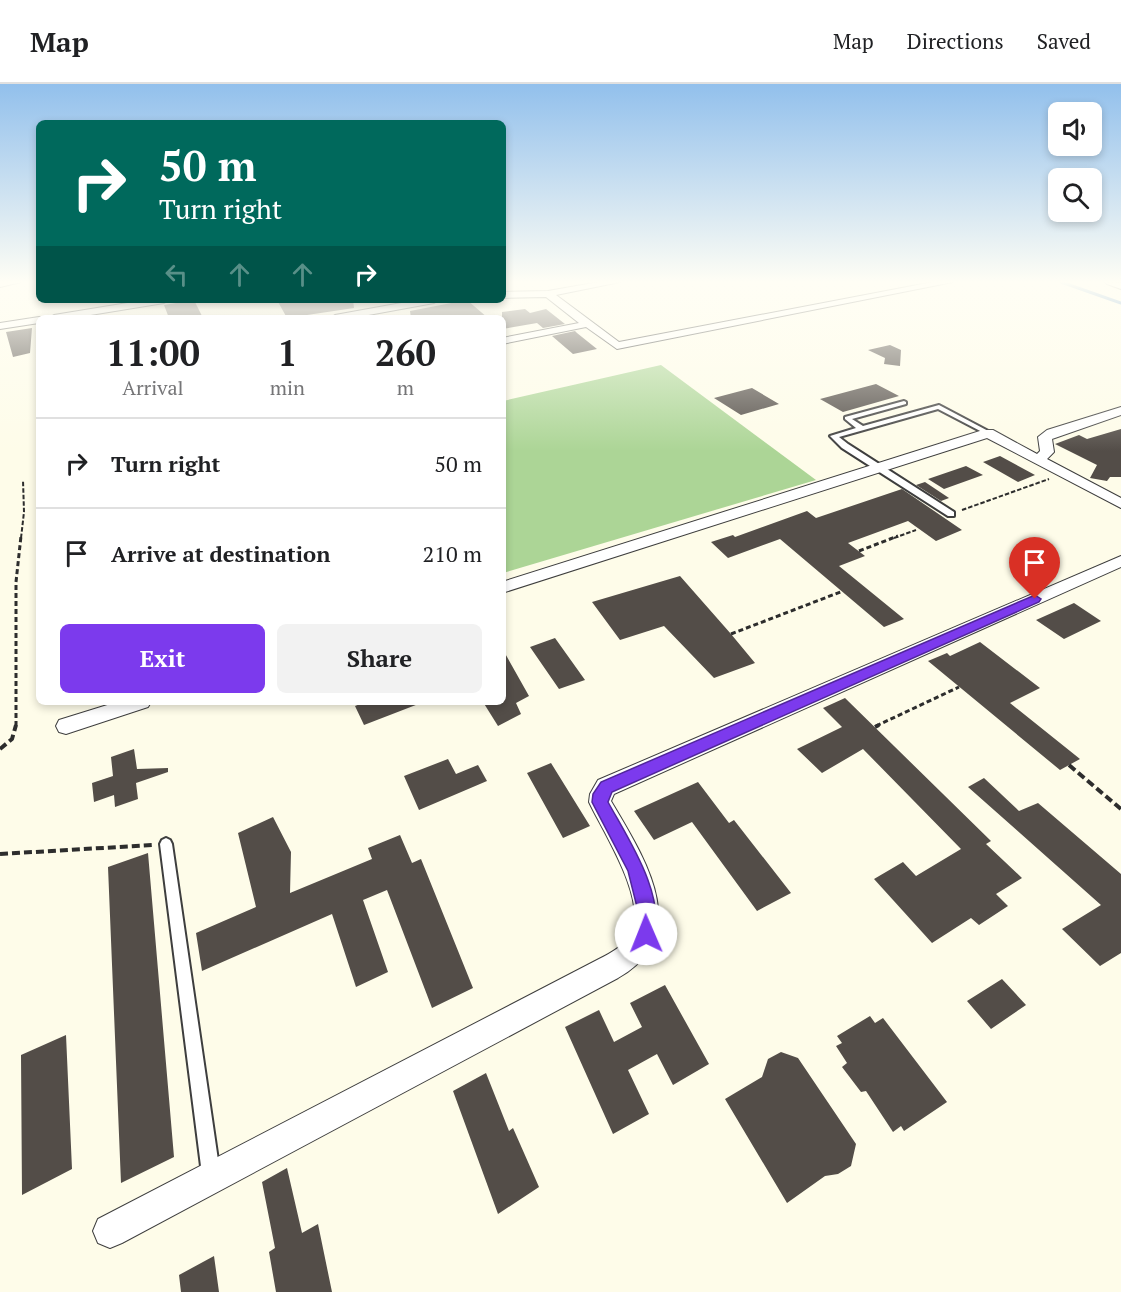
<!DOCTYPE html>
<html lang="en">
<head>
<meta charset="utf-8">
<style>
	body { margin:0; font-family:"PT Serif",serif; background:#f2f2f2; color:#202124; height:100vh; display:flex; flex-direction:column; font-size:22px; white-space:nowrap }
	* { box-sizing:border-box; margin:0 }
	p { font-size:20px; color:#757577 }
	.icon { flex:none; width:33px; height:33px; fill:none; stroke:currentColor; stroke-width:2; stroke-linecap:round; stroke-linejoin:round }
	.map { position:relative; flex:1; overflow:hidden }
	.side { position:absolute; left:36px; top:231px; width:470px; height:390px; display:flex; flex-direction:column; background:#fff; border-radius:9px; box-shadow:0 3px 9px #0003 }
	.side>* { flex:none }
	.guide { position:absolute; left:36px; top:36px; width:470px; height:183px; border-radius:9px; box-shadow:0 3px 9px #0003; background:#00695c; color:#fff; overflow:hidden }
	.controls { position:absolute; left:1048px; top:18px; display:grid; gap:12px }
	.controls a { display:grid; place-items:center; width:54px; height:54px; border-radius:9px; background:#fff; box-shadow:0 3px 9px #0003; font-size:30px }
	.pin { position:absolute; display:grid; place-items:center; width:51px; height:51px; color:#fff; margin:-62px -26px; border-radius:50% 50% 50% 0; rotate:-45deg; box-shadow:0 0 6px #0007 }
	.pin .icon { rotate:45deg }
	.me { position:absolute; width:66px; margin:-33px; rotate:359deg; stroke-linejoin:round; filter:drop-shadow(0 0 4px #0008) }
	.turn { display:flex; align-items:center; gap:21px; height:126px; padding:0 24px; font-size:27px }
	.turn .icon { width:78px; height:78px; stroke-width:2.5 }
	.turn b { display:block; font-size:42px; line-height:51px }
	.lanes { display:flex; align-items:center; height:57px; padding:0 24px; background:#0003; justify-content:center; gap:30px; direction:ltr }
	.lanes .off { opacity:.35 }
	.eta { display:flex; justify-content:space-evenly; align-items:center; height:102px; text-align:center }
	.eta b { font-size:36px; font-weight:600; line-height:42px }
	.primary-button { display:flex; gap:12px; margin-top:auto; padding:12px 24px }
	.primary-button a { flex:1; height:69px; border-radius:9px; background:#7c3aed; color:#fff; font-size:24px; font-weight:600; line-height:69px; text-align:center }
	.primary-button a+a { background:#f2f2f2; color:#202124 }
	ul { padding:0; list-style:none }
	li { display:flex; align-items:center; gap:18px; height:90px; padding:0 24px; border-top:2px solid #e0e0e0 }
	li div { flex:1 }
	li b { display:block; font-size:22px }
	li em { font-style:normal }
	header { display:flex; align-items:center; gap:36px; box-sizing:border-box; height:84px; padding:0 30px; background:#fff; border-bottom:2px solid #e0e0e0 }
	header strong { font-size:28px }
	nav { display:flex; gap:33px; margin-inline-start:auto; font-size:21px }
	.map>svg:first-child { display:block }
	.forest { fill:#acd596 }
	.lines { fill:none; stroke-linecap:round; stroke-linejoin:round }
	.stream { stroke:#3c81c5; stroke-width:3 }
	.building { fill:#534d48 }
	.lane-casing { stroke:#3e3e3e; stroke-width:4 }
	.street-casing { stroke:#3e3e3e; stroke-width:2 }
	.path-far2 { stroke:#2d2d2d; stroke-width:2; stroke-dasharray:4.5 2; stroke-linecap:butt }
	.path-far1 { stroke:#2d2d2d; stroke-width:3; stroke-dasharray:5 3; stroke-linecap:butt }
	.path { stroke:#2d2d2d; stroke-width:4; stroke-dasharray:8 4; stroke-linecap:butt }
	.lane { fill:#fff; fill-rule:evenodd }
	.street { fill:#fff; fill-rule:evenodd }
	.route { fill:#7c3aed; stroke:#51269a; stroke-width:1.5 }
</style>
</head>
<body>
<header>
<strong>Map</strong>
<nav><a>Map</a><a>Directions</a><a>Saved</a></nav>
</header>
<div class="map">
<svg width="1121" height="1208" viewBox="0 0 1121 1208">
	<rect width="100%" height="100%" fill="#fefce9"/>
	<path class="forest" d="M 661,281 L 816,396 L 503,489 L 503,317 Z"/>
	<g class="lines">
		<path class="stream" d="M 1061,198 L 1121,219"/>
	</g>
	<path class="building" d="M 194,216 L 203,234 L 169,234 L 164,221 Z
		M 277,216 L 353,216 L 354,224 L 287,234 Z
		M 467,216 L 488,234 L 411,234 L 410,227 Z
		M 525,225 L 530,229 L 546,225 L 565,240 L 543,244 L 537,239 L 502,245 L 502,228 Z
		M 32,244 L 30,269 L 13,273 L 6,248 Z
		M 575,247 L 577,249 L 597,265 L 573,270 L 552,252 Z
		M 890,261 L 901,266 L 900,282 L 884,280 L 885,274 L 868,266 Z
		M 876,300 L 899,312 L 843,328 L 820,315 Z
		M 752,304 L 779,320 L 741,331 L 714,314 Z
		M 1121,345 L 1121,393 L 1110,393 L 1107,397 L 1090,394 L 1097,381 L 1055,360 L 1079,351 L 1087,355 Z
		M 1000,372 L 1035,391 L 1018,398 L 983,378 Z
		M 966,382 L 983,391 L 944,405 L 928,395 Z
		M 925,398 L 949,414 L 941,417 L 916,401 Z
		M 902,405 L 962,446 L 936,457 L 908,437 L 848,459 L 865,472 L 839,482 L 904,535 L 884,543 L 780,455 L 728,474 L 711,458 L 733,451 L 735,453 L 807,427 L 816,434 Z
		M 680,492 L 731,550 L 755,579 L 714,594 L 664,542 L 620,556 L 592,518 Z
		M 1074,519 L 1101,537 L 1064,555 L 1036,536 Z
		M 555,554 L 585,596 L 559,605 L 530,563 Z
		M 980,558 L 1040,604 L 1010,619 L 1080,675 L 1060,686 L 928,577 L 947,569 L 950,572 Z
		M 502,564 L 529,612 L 516,619 L 521,630 L 498,642 L 483,618 L 502,618 Z
		M 845,614 L 991,757 L 986,760 L 1022,794 L 996,810 L 1008,822 L 979,841 L 971,834 L 932,859 L 874,795 L 903,778 L 916,792 L 961,765 L 863,665 L 822,689 L 797,665 L 842,643 L 823,624 Z
		M 365,618 L 421,618 L 421,619 L 364,641 L 355,622 Z
		M 134,665 L 137,685 L 168,684 L 168,688 L 136,699 L 138,715 L 115,723 L 114,711 L 94,718 L 92,699 L 113,692 L 111,673 Z
		M 448,675 L 456,690 L 478,681 L 487,697 L 419,726 L 404,692 Z
		M 551,679 L 590,742 L 563,754 L 527,689 Z
		M 984,694 L 1019,727 L 1038,719 L 1121,790 L 1121,869 L 1100,882 L 1062,845 L 1101,821 L 968,703 Z
		M 698,698 L 729,739 L 734,736 L 791,809 L 757,827 L 692,738 L 654,756 L 634,727 Z
		M 273,733 L 291,768 L 290,809 L 372,775 L 368,764 L 400,751 L 412,779 L 421,775 L 473,904 L 432,924 L 387,806 L 363,816 L 388,888 L 356,903 L 332,830 L 202,887 L 196,849 L 256,823 L 238,749 Z
		M 148,769 L 174,1073 L 121,1099 L 108,783 Z
		M 1002,895 L 1026,921 L 991,945 L 967,917 Z
		M 665,901 L 709,980 L 673,1001 L 657,970 L 628,986 L 649,1030 L 613,1050 L 565,943 L 599,926 L 614,958 L 642,943 L 630,919 Z
		M 870,932 L 875,939 L 883,934 L 947,1018 L 904,1047 L 901,1042 L 893,1048 L 866,1007 L 861,1008 L 842,983 L 847,979 L 836,962 L 842,959 L 837,952 Z
		M 66,951 L 72,1085 L 22,1111 L 21,971 Z
		M 781,968 L 798,974 L 856,1060 L 851,1082 L 838,1090 L 825,1092 L 787,1119 L 725,1015 L 762,993 L 768,975 Z
		M 486,989 L 509,1047 L 513,1044 L 539,1103 L 498,1130 L 453,1007 Z
		M 287,1084 L 302,1149 L 318,1140 L 332,1208 L 276,1208 L 269,1168 L 275,1164 L 262,1098 Z
		M 214,1172 L 219,1208 L 181,1208 L 179,1191 Z"/>
	<g class="lines">
		<g class="lane-casing">
			<path id="lane" d="M 904,317 L 906,318 L 906,320 L 852,335 L 863,342 L 939,321 L 992,349 L 986,350 L 938,325 L 839,353 L 848,360 L 954,428 L 954,432 L 948,432 L 842,364 L 830,352 L 856,344 L 845,335 L 845,333 Z
				M 166,754 L 170,756 L 172,760 L 220,1090 L 217,1096 L 211,1099 L 205,1096 L 202,1090 L 160,760 L 162,756 Z"/>
		</g>
		<g class="street-casing">
			<path id="street" d="M 0,198 L 21,198 L 0,203 Z
				M 599,198 L 620,198 L 556,211 L 619,258 L 933,198 L 953,198 L 617,265 L 586,243 L 502,260 L 502,254 L 579,239 L 546,213 L 502,214 L 502,208 L 548,207 Z
				M 1105,198 L 1121,199 L 1121,205 L 1107,200 Z
				M 146,216 L 169,216 L 164,219 L 72,234 L 49,234 L 54,231 Z
				M 418,216 L 439,216 L 434,219 L 352,234 L 330,234 L 335,231 Z
				M 39,233 L 43,234 L 39,234 L 39,239 L 0,245 L 0,239 Z
				M 1121,323 L 1121,331 L 1052,355 L 1054,368 L 1047,375 L 1121,414 L 1121,424 L 987,354 L 502,509 L 502,498 L 983,346 L 993,346 L 1037,370 L 1040,367 L 1038,353 L 1047,346 Z
				M 1121,472 L 1121,483 L 614,710 L 611,717 C 644,773 695,850 618,894 L 122,1159 L 110,1164 L 98,1159 L 93,1147 L 98,1135 L 599,875 C 611,869 624,862 631,849 C 648,816 603,748 589,718 L 590,710 L 598,696 Z
				M 117,618 L 151,618 L 148,623 L 66,650 L 59,648 L 56,642 L 59,636 Z"/>
		</g>
		<path class="path-far2" d="M 962,426 L 1049,395
			M 21,454 L 24,428 L 23,396
			M 894,454 L 916,446"/>
		<path class="path-far1" d="M 859,467 L 898,452
			M 731,550 L 843,507
			M 16,642 L 16,498 L 21,452
			M 876,642 L 959,603"/>
		<path class="path" d="M 875,643 L 879,641
			M 0,665 L 12,655 L 16,641
			M 1069,681 L 1121,725
			M 0,770 L 153,761"/>
		<use href="#lane" class="lane"/>
		<use href="#street" class="street"/>
	</g>
	<linearGradient id="sky" x2="0" y2="1"><stop stop-color="#92c0ec"/><stop offset="0.54" stop-color="#fffef5"/><stop offset="1" stop-color="#fffef5" stop-opacity="0"/></linearGradient>
	<rect width="1121" height="367" fill="url(#sky)"/>
	<path class="route" d="M 1035,511 L 1041,515 L 1039,518 L 612,708 L 608,718 C 627,753 669,815 652,856 L 646,858 L 639,856 L 637,850 L 638,827 L 628,787 L 592,718 L 593,710 L 601,698 Z"/>
</svg>
<div class="controls">
<a><svg class="icon" aria-label="sound" viewBox="0 0 24 24"><path d="M4 9h4l5-4v14l-5-4H4zM17 9q2 3 0 6"/></svg></a>
<a><svg class="icon" aria-label="search" viewBox="0 0 24 24"><circle cx="10" cy="10" r="6"/><path d="M15 15l6 6"/></svg></a>
</div>
<div class="pin" style="left:1035px;top:515px;background:#d93025"><svg class="icon" aria-label="arrive" viewBox="0 0 24 24"><path d="M6 21V4h12l-3 4 3 4H6"/></svg></div>
<svg class="me" style="left:646px;top:850px" viewBox="-20 -20 40 40"><circle r="19" fill="#fff"/><path d="M0-13L10 11 0 6-10 11z" fill="#7c3aed"/></svg>
<div class="guide">
<div class="turn"><svg class="icon" aria-label="right" viewBox="0 0 24 24"><path d="M7 20v-9h11M14 6l5 5-5 5"/></svg><div><b>50 m</b>Turn right</div></div>
<div class="lanes"><svg class="icon off" aria-label="left" viewBox="0 0 24 24"><path d="M17 20v-9H6M10 6l-5 5 5 5"/></svg><svg class="icon off" aria-label="ahead" viewBox="0 0 24 24"><path d="M12 20V5M6 11l6-6 6 6"/></svg><svg class="icon off" aria-label="ahead" viewBox="0 0 24 24"><path d="M12 20V5M6 11l6-6 6 6"/></svg><svg class="icon" aria-label="right" viewBox="0 0 24 24"><path d="M7 20v-9h11M14 6l5 5-5 5"/></svg></div>
</div>
<section class="side">
<div class="eta">
<div><b>11:00</b><p>Arrival</p></div>
<div><b>1</b><p>min</p></div>
<div><b>260</b><p>m</p></div>
</div>
<ul>
<li><svg class="icon" aria-label="right" viewBox="0 0 24 24"><path d="M7 20v-9h11M14 6l5 5-5 5"/></svg><div><b>Turn right</b></div><em>50 m</em></li>
<li><svg class="icon" aria-label="arrive" viewBox="0 0 24 24"><path d="M6 21V4h12l-3 4 3 4H6"/></svg><div><b>Arrive at destination</b></div><em>210 m</em></li>
</ul>
<div class="primary-button"><a>Exit</a><a>Share</a></div>
</section>
</div>
</body>
</html>
